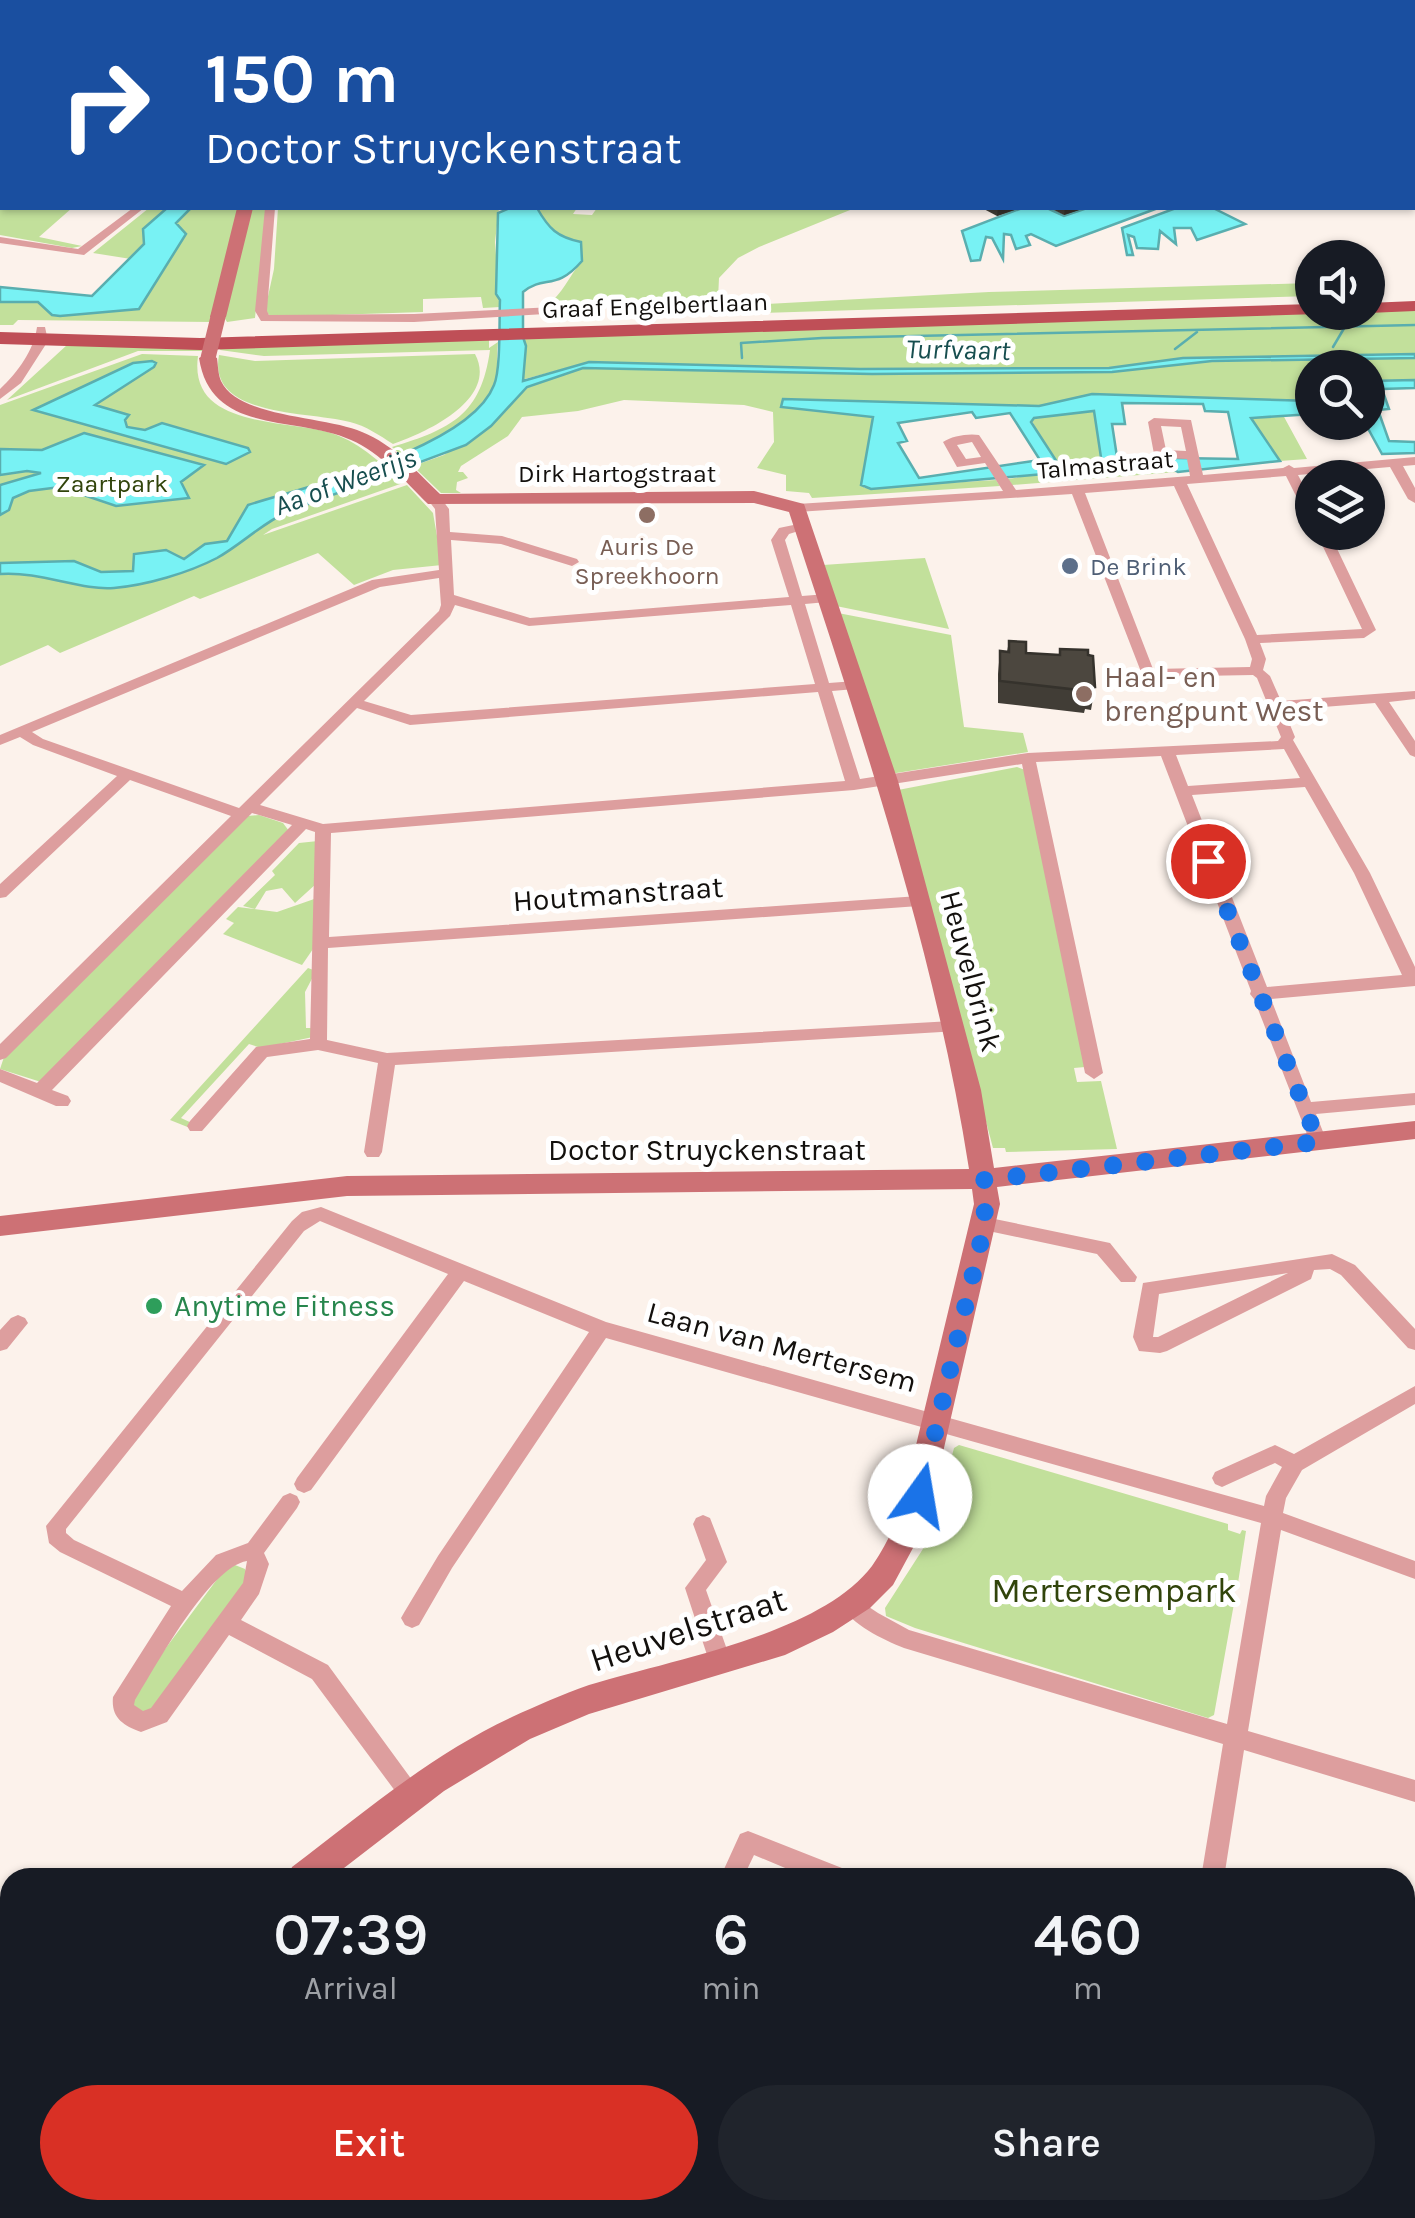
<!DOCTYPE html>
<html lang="en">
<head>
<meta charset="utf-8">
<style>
	body { margin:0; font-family:Karla,sans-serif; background:#20242c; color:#f1f3f6; height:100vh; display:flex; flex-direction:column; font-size:38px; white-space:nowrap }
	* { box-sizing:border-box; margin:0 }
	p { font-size:32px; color:#9ea1a6 }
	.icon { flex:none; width:55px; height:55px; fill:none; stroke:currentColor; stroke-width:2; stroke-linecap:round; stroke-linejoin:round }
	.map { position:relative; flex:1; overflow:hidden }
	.drawer { position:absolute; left:0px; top:1868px; width:1415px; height:352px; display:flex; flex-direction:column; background:#171b24; border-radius:30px 30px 0 0; box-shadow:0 2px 8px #0004 }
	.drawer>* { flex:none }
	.guide { position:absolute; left:0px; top:0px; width:1415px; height:210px; box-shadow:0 2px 8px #0004; background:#1a4fa0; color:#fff; overflow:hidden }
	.controls { position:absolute; left:1295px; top:240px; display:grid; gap:20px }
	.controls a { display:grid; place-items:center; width:90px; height:90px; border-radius:50%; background:#171b24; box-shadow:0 2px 8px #0004; font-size:50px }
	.pin { position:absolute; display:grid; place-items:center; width:85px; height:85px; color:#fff; margin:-42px; border:5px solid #fff; border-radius:50%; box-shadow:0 2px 10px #0007 }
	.me { position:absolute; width:110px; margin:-55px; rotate:13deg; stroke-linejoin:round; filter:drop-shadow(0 0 8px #0008) }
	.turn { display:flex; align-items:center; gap:35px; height:210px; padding:0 40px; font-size:45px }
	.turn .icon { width:130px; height:130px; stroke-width:2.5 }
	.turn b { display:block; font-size:70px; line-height:85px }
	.eta { display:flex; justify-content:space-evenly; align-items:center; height:170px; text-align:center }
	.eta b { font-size:60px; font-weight:600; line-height:70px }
	.action { display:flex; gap:20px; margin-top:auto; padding:20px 40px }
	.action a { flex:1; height:115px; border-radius:60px; background:#d93025; color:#fff; font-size:40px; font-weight:600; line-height:115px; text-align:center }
	.action a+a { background:#20242c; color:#f1f3f6 }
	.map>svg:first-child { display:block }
	.green { fill:#c2e09b }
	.water { fill:#78f2f4; stroke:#5aaeaf; stroke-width:2.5; fill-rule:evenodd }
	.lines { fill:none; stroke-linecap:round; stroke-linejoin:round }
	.stream { stroke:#5aaeaf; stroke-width:2.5 }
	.street { fill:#dd9e9e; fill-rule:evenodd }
	.secondary { fill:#cd7175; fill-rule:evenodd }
	.primary { fill:#bf4f57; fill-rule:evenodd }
	.secondary-bridge { stroke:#cd7175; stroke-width:15 }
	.wall { fill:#413d36 }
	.shaded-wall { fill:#35322c }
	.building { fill:#4c473f; stroke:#35322c; stroke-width:2.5 }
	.route { stroke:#1a73e8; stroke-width:18; stroke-dasharray:0 32.4 }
	.education-dot { fill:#8d6e63; stroke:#fff; stroke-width:4 }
	.service-dot { fill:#5c6f8a; stroke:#fff; stroke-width:4 }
	.leisure-dot { fill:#2e9e5b; stroke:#fff; stroke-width:4 }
	.labels { text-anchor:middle; stroke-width:10; stroke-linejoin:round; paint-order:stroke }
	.far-street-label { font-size:25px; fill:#13100d; stroke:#fff }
	.far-park-label { font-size:25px; fill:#31440b; stroke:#fff }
	.far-education-label { font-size:25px; fill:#785e54; stroke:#fff }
	.far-service-label { font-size:25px; fill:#4e5e75; stroke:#fff; text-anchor:start }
	.far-water-label { font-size:28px; font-style:italic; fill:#174e4f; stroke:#fff }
	.education-label { font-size:30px; fill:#785e54; stroke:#fff; text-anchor:start }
	.street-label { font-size:30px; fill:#13100d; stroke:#fff }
	.leisure-label { font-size:30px; fill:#27864d; stroke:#fff; text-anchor:start }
	.near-park-label { font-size:35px; fill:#31440b; stroke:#fff }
	.near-street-label { font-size:35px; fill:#13100d; stroke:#fff }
</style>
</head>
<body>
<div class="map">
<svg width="1415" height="2218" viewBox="0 0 1415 2218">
	<rect width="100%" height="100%" fill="#fcf2eb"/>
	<path class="green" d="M 0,188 L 2,208 L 72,208 L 39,237 L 82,246 L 72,248 L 0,235 Z
		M 149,208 L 167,208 L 143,229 L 144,243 L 131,259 L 93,253 Z
		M 191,208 L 240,208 L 212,322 L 18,320 L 13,325 L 0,325 L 0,302 L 38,302 L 52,315 L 60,316 L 139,309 L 186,234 L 176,223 Z
		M 251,208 L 266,208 L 255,318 L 227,322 L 224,317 Z
		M 278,208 L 499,208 L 495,242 L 500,307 L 483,308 L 481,297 L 423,299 L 423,312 L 271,317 L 265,310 L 274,269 Z
		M 537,208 L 577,208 L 573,214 L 592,215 L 597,208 L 855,208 L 759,247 L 738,258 L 719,278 L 718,299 L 547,305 C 562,295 569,276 582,261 L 549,229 Z
		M 1312,283 L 1312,296 L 729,314 L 728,306 L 989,292 Z
		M 1415,309 L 1415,354 L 1183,358 L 1109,368 L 860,369 L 589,362 L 521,380 L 523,337 Z
		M 489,339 L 489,348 L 498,342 C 496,356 499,370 495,383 C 483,420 434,440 401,455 L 392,447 C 451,429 481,415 490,350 L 264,356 L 220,350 L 221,347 Z
		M 67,345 L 203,348 L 202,351 L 138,351 L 7,400 Z
		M 142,354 L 198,356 C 188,430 286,418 334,434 C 362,444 382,464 403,483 L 272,529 L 263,535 L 407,485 L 433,513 L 442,565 L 393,570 L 354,585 L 318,553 L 200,599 L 194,596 L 60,653 L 48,645 L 0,666 L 0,405 Z
		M 475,354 C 499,399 426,433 393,444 C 379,435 366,426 350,422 C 310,411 207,418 219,355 L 255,361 Z
		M 1415,358 L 1415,380 L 1368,381 L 1368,368 L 1312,368 L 1312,401 L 1092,394 L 1039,406 L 783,399 L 781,406 L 873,417 L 864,488 L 996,480 L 1000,486 L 812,498 L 809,493 L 786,491 L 786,475 L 757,468 L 774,442 L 773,412 L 744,405 L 624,400 L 578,411 L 522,417 L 508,436 L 461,466 L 458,472 L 463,472 L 468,478 L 457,482 L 456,490 L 461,493 L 441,493 L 413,466 L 444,455 L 503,414 L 527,387 L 584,368 L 872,374 L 1112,372 L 1212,361 Z
		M 1089,410 L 1096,412 L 1102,464 L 1164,464 L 1178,472 L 1012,485 L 1008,479 L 1058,471 L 1031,419 Z
		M 1283,415 L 1307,459 L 1280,461 L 1251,420 L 1255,416 Z
		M 925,558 L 949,629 L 836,606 L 823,565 Z
		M 838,613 L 951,635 L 964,727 L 1023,733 L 1028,752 L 890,774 Z
		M 1017,767 L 1025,770 L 1085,1067 L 1074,1068 L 1077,1082 L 1101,1081 L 1117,1149 L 1006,1152 L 1005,1148 L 993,1148 L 898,790 Z
		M 259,815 L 283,823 L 289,831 L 41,1082 L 0,1069 L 4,1057 L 247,816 Z
		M 318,841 L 317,883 L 295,903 L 282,888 L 266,891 L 255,909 L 243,906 L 275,875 L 272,871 L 299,843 Z
		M 317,898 L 313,949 L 302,965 L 223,934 L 234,923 L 226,919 L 238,907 L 277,912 Z
		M 308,968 L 316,971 L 305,992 L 306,1028 L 314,1028 L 313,1037 L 261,1048 L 249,1044 L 181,1118 L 194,1124 L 190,1128 L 170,1120 Z
		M 959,1445 L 1228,1524 L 1228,1530 L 1240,1534 L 1242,1530 L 1246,1531 L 1238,1583 L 1228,1581 L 1226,1595 L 1235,1598 L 1214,1715 L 1208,1718 L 915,1628 L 886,1616 L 885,1608 L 930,1538 L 954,1448 Z
		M 235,1565 L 245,1569 L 249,1578 L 151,1711 L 139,1711 L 132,1704 L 133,1692 L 224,1570 Z
		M 546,2210 L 801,2210 L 827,2218 L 541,2218 Z"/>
	<path class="water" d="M 167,208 L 191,208 L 176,223 L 186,234 L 139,309 L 60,316 L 52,315 L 38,302 L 0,302 L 0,287 L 92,296 L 144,244 L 143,229 Z
		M 510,208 L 537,208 C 549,229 557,237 581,242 L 582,261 C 555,292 545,274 523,292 L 523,337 L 526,346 L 523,381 L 589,362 L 860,369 L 1109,368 L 1183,358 L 1415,354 L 1415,358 L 1212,361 L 1112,372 L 872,374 L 583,368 L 527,387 L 491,426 L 466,445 L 287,512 C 261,524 242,544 217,558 C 188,573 147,585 114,588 C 81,591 41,571 0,574 L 0,563 L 74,561 L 101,572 L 133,571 L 134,554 L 166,550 L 184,559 L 205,544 L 227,541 L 248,505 C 308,486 470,448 494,385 C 501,369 499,320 500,300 L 496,294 L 498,213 Z
		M 1022,208 L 1047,208 L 1064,216 L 1087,208 L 1158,208 L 1056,246 L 1031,234 L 1026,236 L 1030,245 L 1016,249 L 1011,235 L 1004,234 L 1003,259 L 992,238 L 986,237 L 980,260 L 971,261 L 962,231 Z
		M 1176,208 L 1213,208 L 1245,224 L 1197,240 L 1191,228 L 1174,228 L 1176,244 L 1160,231 L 1158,249 L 1137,248 L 1134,237 L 1128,235 L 1133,255 L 1127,255 L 1122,228 Z
		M 152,361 L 156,363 L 154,367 L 95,405 L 129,415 L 125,420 L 127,427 L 145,430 L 162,423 L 248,448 L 250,452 L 226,464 L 33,410 L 133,363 Z
		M 1415,380 L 1415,388 L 1382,389 L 1389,409 L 1378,410 L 1389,441 L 1415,442 L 1415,453 L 1382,454 L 1365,423 L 1368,381 Z
		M 1092,394 L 1312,401 L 1312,414 L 1251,418 L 1280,461 L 1178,472 L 1164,464 L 1102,464 L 1094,411 L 1034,418 L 1031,422 L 1059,465 L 1055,473 L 871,489 L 861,485 L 873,417 L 781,407 L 783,399 L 1039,406 ZM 1122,403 L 1203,404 L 1205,411 L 1228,412 L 1238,459 L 1117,457 L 1112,424 L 1125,424 ZM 972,412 L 976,418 L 1010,413 L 1040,460 L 919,478 L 898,443 L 907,441 L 898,423 Z
		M 84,433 L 204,465 L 181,482 L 189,498 L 116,506 L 60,487 L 29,491 L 13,498 L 9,510 L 0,515 L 0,485 L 41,473 L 27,471 L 0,475 L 0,449 L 42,450 Z"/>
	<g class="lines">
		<path class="stream" d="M 1333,347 L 1346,325
			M 1175,349 L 1197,332
			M 742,358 L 741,343 L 822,338 L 1415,325"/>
		<path class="street" d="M 117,0 L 132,0 L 134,2 L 120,2 Z
			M 293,0 L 307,0 L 309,2 L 296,2 Z
			M 1046,0 L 1056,0 L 1057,2 L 1048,2 Z
			M 2,40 L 2,46 L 0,47 L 0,41 Z
			M 0,127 L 2,127 L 2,134 L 0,135 Z
			M 133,208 L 144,208 L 84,255 L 0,243 L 0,237 L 78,249 Z
			M 265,208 L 275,208 L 267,311 L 269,315 L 414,314 L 594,305 L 600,308 L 594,311 L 414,322 L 261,321 L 255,311 Z
			M 37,327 L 45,327 L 48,341 L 21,383 L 0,399 L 0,389 C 18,372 34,350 37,327 Z
			M 1154,418 L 1191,420 L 1203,475 L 1283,468 L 1289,465 L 1294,468 L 1415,457 L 1415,465 L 1403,466 L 1415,488 L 1415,503 L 1408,499 L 1390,467 L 1298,475 L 1312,502 L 1312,518 L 1305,514 L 1286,476 L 1187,484 L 1257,635 L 1362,629 L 1316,532 L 1329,532 L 1376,630 L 1364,638 L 1260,643 L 1266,659 L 1263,670 L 1270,676 L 1281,701 L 1415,691 L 1415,699 L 1389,702 L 1415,741 L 1415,757 L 1410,755 L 1375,703 L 1284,710 L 1295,737 L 1293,740 L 1370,873 L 1415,967 L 1415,986 L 1271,999 L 1311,1102 L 1415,1093 L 1415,1105 L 1316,1114 L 1327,1142 L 1324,1147 L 1312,1147 L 1254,999 L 1250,994 L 1251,991 L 1161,756 L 1036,762 L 1103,1073 L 1094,1079 L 1085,1073 L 1022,764 L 854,790 L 331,833 L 329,937 L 919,896 L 927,901 L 919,906 L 328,948 L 327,1040 L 387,1053 L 952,1021 L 960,1027 L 958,1031 L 395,1065 L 382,1152 L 379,1157 L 367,1157 L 364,1152 L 378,1063 L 318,1050 L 267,1057 L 202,1131 L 190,1131 L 187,1126 L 190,1121 L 256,1047 L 310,1039 L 315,832 L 306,829 L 52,1090 L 68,1096 L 71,1101 L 68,1106 L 56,1106 L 0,1082 L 0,1069 L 37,1083 L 292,825 L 252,813 L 6,1058 L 0,1060 L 0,1044 L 231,816 L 130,780 L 6,897 L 0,898 L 0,884 L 117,776 L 33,745 L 20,737 L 0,745 L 0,735 L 372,580 L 439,570 L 435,509 L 428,500 L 430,497 L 440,497 L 449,509 L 450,532 L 502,536 L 577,559 L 579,562 L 572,566 L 501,544 L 451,540 L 454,595 L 530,618 L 789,597 L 771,540 L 779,528 L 808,522 L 808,528 L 789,534 L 785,540 L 802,596 L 827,594 L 834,598 L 827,602 L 805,604 L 829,683 L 855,681 L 862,685 L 855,689 L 832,691 L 860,779 L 1028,753 L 1278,741 L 1281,737 L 1257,678 L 1253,675 L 1143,677 L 1072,494 L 797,512 L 790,508 L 797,504 L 1003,491 L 985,463 L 957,467 L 943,442 C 951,436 969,433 979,435 L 1016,490 L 1190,476 L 1187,459 L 1160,458 L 1154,454 L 1148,422 ZM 1161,426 L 1181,427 L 1186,451 L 1166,450 ZM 972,442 L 981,457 L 966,459 L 957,445 ZM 1174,486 L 1245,639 L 1252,659 L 1250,667 L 1153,669 L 1085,493 ZM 439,578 L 441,605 L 439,611 L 239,808 L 43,739 L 32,732 L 380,587 ZM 455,605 L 529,626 L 791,605 L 815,684 L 411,715 L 364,701 L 450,616 ZM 818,692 L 845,781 L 323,824 L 260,805 L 357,708 L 410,725 ZM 1284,749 L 1300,778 L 1188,786 L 1176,755 ZM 1305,787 L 1354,873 L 1402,975 L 1267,987 L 1192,795 Z
			M 321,1207 L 606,1322 L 1264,1506 L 1266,1496 L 1282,1467 L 1275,1463 L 1222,1487 L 1215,1484 L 1212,1478 L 1215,1472 L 1275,1445 L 1294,1454 L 1415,1386 L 1415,1404 L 1302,1470 L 1286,1498 L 1283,1513 L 1415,1561 L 1415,1579 L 1281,1530 L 1248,1731 L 1415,1780 L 1415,1802 L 1244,1750 L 1224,1878 L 1201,1878 L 1223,1744 L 904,1648 C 882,1639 852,1625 840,1604 L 844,1597 L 851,1595 L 878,1613 L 909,1630 L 1227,1724 L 1261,1523 L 606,1338 L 452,1568 L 419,1625 L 412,1628 L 405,1625 L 401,1618 L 405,1611 L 438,1556 L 589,1332 L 464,1281 L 311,1490 L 304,1493 L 297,1490 L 294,1484 L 297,1478 L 448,1274 L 320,1221 L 304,1231 L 66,1529 L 66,1533 L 74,1540 L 182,1591 L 216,1555 L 248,1543 L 283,1496 L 290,1493 L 297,1496 L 300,1502 L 297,1508 L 264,1553 L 269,1564 L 259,1594 L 241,1620 L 328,1665 L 423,1795 L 420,1803 L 412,1806 L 404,1803 L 312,1679 L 229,1635 L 167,1722 L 141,1732 C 122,1725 111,1717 113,1697 L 171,1606 L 60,1552 L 49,1543 L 46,1526 L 292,1221 L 302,1212 ZM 247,1561 L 243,1583 L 151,1708 L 143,1711 L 134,1705 L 135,1700 C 156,1666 209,1567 247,1561 Z
			M 985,1217 L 1110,1243 L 1137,1277 L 1135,1282 L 1121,1282 L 1097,1254 L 979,1229 L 976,1224 L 979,1219 Z
			M 1332,1254 L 1355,1265 L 1415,1329 L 1415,1350 L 1408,1348 L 1341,1275 L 1330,1269 L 1314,1270 L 1311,1279 L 1167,1351 L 1160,1353 L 1139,1351 L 1133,1337 L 1143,1283 ZM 1288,1273 L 1158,1337 L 1153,1337 L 1159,1294 Z
			M 18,1315 L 25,1318 L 28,1323 L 7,1349 L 0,1351 L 0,1330 L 11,1318 Z
			M 703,1515 L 710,1518 L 727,1562 L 706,1590 L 731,1661 L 728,1668 L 720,1671 L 712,1668 L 709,1661 L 685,1588 L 706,1560 L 693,1524 L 696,1518 Z
			M 748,1831 L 847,1870 L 850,1878 L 809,1878 L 754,1855 L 743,1878 L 720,1878 L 740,1834 Z
			M 896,2210 L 946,2210 L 950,2218 L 900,2218 Z
			M 1145,2210 L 1171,2210 L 1169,2218 L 1143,2218 Z"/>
		<path class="secondary" d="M 0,26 L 2,26 L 2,35 L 0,35 Z
			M 237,208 L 253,208 L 226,317 L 218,322 L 210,317 Z
			M 208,353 L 217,358 C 218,365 218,374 221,381 C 238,418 327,416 362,432 C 393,444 417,472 440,494 L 754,491 L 804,504 L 898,781 L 981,1090 L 994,1168 L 1415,1121 L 1415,1139 L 997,1187 L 1000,1204 L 927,1522 L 893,1585 L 870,1608 L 833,1632 L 785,1655 L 589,1714 L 530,1739 L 444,1791 L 331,1878 L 288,1878 L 292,1867 C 362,1814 432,1754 512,1717 C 536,1706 563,1694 589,1685 C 669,1660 820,1635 872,1566 C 882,1552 890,1535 898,1520 L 974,1204 L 972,1189 L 347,1196 L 0,1236 L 0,1216 L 347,1176 L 969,1169 C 934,945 859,727 789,512 L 754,503 L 428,504 C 405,481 381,453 351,440 C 296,415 211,436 199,358 Z
			M 10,1996 L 10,2030 L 0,2031 L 0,1997 Z
			M 56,2210 L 92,2210 L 89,2218 L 53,2218 Z"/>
		<path class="primary" d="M 1415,301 L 1415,311 L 1368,313 L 1364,312 L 1368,312 L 1368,303 Z
			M 1312,304 L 1312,312 L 1318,314 L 200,350 L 0,344 L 0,332 L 200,338 Z"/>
		<path class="secondary-bridge" d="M 208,358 L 218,317"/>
	</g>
	<path class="wall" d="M 982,208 L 1020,208 L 997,216 Z
		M 1050,208 L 1085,208 L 1064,215 Z
		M 1009,641 L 1026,653 L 1059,655 L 1060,649 L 1095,687 L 1091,710 L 1085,709 L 1084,713 L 998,703 L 998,674 L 1000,651 L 1007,652 Z"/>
	<path class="shaded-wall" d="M 998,208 L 1020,208 L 997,216 Z
		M 1065,208 L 1085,208 L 1064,215 Z"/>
	<path class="building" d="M 1009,641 L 1026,642 L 1026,653 L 1060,655 L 1060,649 L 1088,650 L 1088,655 L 1093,656 L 1095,687 L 1088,687 L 1088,691 L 1000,681 L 1000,651 L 1009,652 Z"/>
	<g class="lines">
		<path class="route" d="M 920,1496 L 985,1224 L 984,1180 L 1318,1142 L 1208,861"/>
	</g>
	<g class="education-dot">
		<circle cx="647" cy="515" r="10"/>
		<circle cx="1084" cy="694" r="10"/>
	</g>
	<circle class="service-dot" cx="1070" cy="566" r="10"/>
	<circle class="leisure-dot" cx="154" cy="1306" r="10"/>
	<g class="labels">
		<g class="far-street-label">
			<text transform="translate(655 305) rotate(-2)" y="9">Graaf Engelbertlaan</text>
			<text transform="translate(1105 464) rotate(-5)" y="9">Talmastraat</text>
			<text x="617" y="482">Dirk Hartogstraat</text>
		</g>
		<g class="far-park-label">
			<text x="112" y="492">Zaartpark</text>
		</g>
		<g class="far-education-label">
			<text x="647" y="555">Auris De<tspan x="647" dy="29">Spreekhoorn</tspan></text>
		</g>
		<g class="far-service-label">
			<text x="1090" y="575">De Brink</text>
		</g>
		<g class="far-water-label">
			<text transform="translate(958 349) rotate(1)" y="10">Turfvaart</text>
			<text transform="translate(345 481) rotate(-20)" y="10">Aa of Weerijs</text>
		</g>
		<g class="education-label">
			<text x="1104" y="687">Haal- en<tspan x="1104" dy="34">brengpunt West</tspan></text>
		</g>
		<g class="street-label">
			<text transform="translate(618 894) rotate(-4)" y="10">Houtmanstraat</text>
			<text transform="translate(971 971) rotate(75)" y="10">Heuvelbrink</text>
			<text x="707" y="1160">Doctor Struyckenstraat</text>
			<text transform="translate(782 1347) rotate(15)" y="10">Laan van Mertersem</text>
		</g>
		<g class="leisure-label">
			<text x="174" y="1316">Anytime Fitness</text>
		</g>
		<g class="near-park-label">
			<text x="1114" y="1602">Mertersempark</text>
		</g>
		<g class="near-street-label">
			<text transform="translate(688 1629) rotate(-18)" y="12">Heuvelstraat</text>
		</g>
	</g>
</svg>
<div class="controls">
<a><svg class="icon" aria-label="sound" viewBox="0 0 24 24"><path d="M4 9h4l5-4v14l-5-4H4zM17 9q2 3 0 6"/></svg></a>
<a><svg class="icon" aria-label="search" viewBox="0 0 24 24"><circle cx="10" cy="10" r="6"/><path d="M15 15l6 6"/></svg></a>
<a><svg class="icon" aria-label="layers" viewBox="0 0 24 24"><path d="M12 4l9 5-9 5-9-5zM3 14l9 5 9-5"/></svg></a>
</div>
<div class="pin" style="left:1208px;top:861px;background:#d93025"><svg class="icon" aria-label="arrive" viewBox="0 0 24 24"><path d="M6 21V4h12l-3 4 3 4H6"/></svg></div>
<svg class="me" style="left:920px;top:1496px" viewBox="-20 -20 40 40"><circle r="19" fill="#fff"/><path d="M0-13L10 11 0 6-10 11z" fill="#1a73e8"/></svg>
<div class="guide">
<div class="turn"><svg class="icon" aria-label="right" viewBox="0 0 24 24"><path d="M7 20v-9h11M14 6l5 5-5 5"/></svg><div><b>150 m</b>Doctor Struyckenstraat</div></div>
</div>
<section class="drawer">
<div class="eta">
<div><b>07:39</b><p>Arrival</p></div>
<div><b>6</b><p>min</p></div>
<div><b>460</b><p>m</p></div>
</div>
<div class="action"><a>Exit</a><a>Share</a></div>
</section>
</div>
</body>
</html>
